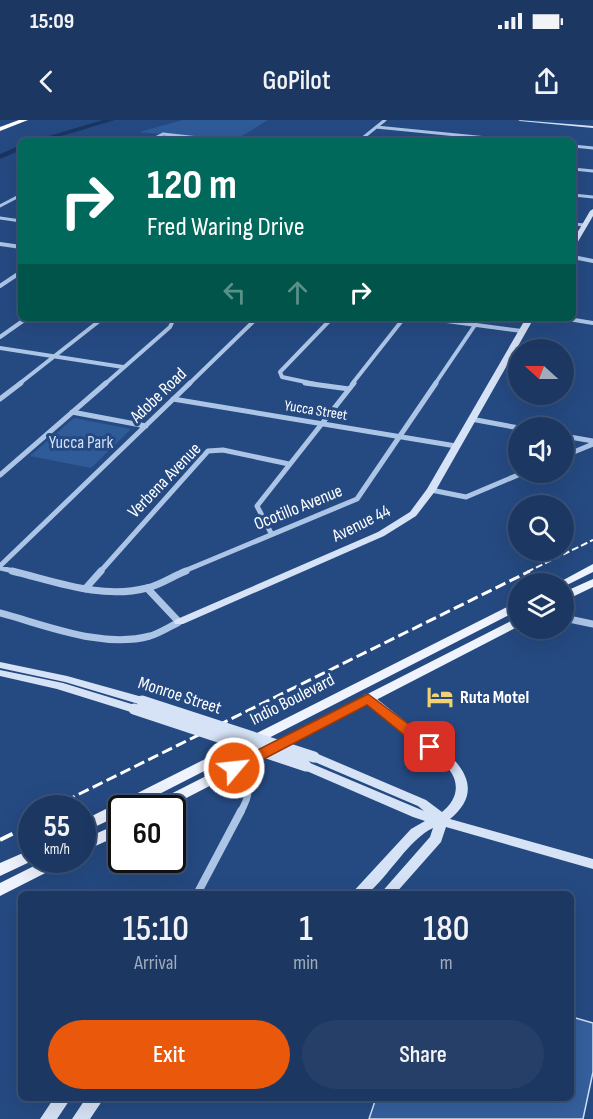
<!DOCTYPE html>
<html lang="en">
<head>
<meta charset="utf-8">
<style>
	body { margin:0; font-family:"Sofia Sans Condensed",sans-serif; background:#253f68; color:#f1f3f6; height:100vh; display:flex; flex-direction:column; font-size:22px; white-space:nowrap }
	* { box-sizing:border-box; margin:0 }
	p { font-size:20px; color:#a0acbe }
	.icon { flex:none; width:33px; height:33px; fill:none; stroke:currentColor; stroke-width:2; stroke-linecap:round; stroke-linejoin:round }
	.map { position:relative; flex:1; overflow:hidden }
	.drawer { position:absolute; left:18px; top:771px; width:556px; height:210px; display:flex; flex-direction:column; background:#1c3862; border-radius:9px; box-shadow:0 6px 24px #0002,0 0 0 2px #3a5277 }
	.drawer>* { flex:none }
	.hud { position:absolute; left:18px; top:18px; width:558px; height:183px; border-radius:9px; box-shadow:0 6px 24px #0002,0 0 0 2px #3a5277; background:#00695c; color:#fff; overflow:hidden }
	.needle { width:39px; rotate:291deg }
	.tools { position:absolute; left:508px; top:219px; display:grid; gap:12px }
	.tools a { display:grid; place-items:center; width:66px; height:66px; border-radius:50%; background:#1c3862; box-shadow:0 6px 24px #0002,0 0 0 2px #3a5277; font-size:30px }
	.speed { position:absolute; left:18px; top:675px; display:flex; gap:12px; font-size:30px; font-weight:700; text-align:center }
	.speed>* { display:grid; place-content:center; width:78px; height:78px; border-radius:50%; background:#1c3862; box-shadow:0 6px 24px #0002,0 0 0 2px #3a5277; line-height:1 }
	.speed small { font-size:15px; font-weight:400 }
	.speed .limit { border:3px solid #111; border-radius:9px; background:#fff; color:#111 }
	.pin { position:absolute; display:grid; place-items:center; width:51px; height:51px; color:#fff; margin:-26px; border-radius:12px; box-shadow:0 3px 9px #0006 }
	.me { position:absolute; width:66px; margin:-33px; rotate:62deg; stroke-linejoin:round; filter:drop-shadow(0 0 4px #0008) }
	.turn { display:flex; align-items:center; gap:21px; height:126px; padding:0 30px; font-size:27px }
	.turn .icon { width:78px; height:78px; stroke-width:2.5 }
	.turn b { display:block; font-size:42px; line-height:51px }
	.lanes { display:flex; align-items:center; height:57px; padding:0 30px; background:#0003; justify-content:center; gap:30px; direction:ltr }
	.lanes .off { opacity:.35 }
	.eta { display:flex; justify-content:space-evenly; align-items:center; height:102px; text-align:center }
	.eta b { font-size:36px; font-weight:600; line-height:42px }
	.cta { display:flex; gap:12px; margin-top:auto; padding:12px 30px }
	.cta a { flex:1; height:69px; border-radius:36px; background:#ea580c; color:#fff; font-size:24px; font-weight:600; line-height:69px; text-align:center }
	.cta a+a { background:#253f68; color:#f1f3f6 }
	.status { display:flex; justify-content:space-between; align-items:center; height:42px; padding:0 30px; background:#1c3862; direction:ltr }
	.status svg { height:16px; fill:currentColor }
	header { display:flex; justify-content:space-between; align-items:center; height:78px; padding:0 30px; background:#1c3862; font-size:27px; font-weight:600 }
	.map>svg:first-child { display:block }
	.green { fill:#2f5b99 }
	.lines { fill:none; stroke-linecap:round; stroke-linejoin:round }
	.river { fill:#193662; fill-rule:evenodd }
	.building { fill:#35609e; stroke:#d0dff6; stroke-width:1.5 }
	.street-far4 { stroke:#acc5e7; stroke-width:3 }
	.street-far3 { stroke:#acc5e7; stroke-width:4 }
	.street-far2 { stroke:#acc5e7; stroke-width:5 }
	.street-far1 { stroke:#acc5e7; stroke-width:7 }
	.street { stroke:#acc5e7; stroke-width:8 }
	.secondary { fill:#d6e3f6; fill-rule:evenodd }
	.primary { fill:#eef3fd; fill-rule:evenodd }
	.highway { fill:#fff; fill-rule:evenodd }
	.rail-far2 { stroke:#fff; stroke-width:2; stroke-dasharray:7 3; stroke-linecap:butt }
	.rail-far1 { stroke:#fff; stroke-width:3; stroke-dasharray:11 4.5; stroke-linecap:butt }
	.rail { stroke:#fff; stroke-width:4; stroke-dasharray:14 6; stroke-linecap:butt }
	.secondary-bridge { stroke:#d6e3f6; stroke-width:11 }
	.route { fill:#ea580c; stroke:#983908; stroke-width:1.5 }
	.labels { text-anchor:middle; stroke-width:6; stroke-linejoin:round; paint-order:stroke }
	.far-street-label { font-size:15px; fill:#fff; stroke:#254a82 }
	.street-label { font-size:18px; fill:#fff; stroke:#254a82 }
	.park-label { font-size:18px; fill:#d0dff6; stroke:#254a82 }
	.poi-label { font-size:18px; font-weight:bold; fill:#fff; stroke:#254a82; text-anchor:start }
</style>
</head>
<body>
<div class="status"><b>15:09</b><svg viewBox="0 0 49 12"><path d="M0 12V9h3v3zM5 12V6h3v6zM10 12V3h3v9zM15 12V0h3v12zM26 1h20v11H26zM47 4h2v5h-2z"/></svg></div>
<header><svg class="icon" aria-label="back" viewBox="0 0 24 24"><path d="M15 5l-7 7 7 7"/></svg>GoPilot<svg class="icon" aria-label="share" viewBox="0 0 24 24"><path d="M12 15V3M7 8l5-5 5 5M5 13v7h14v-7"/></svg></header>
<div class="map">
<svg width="593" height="999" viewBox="0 0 593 999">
	<rect width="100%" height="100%" fill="#254a82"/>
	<path class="green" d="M 183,0 L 268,0 L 234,21 L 139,12 Z
		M 74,298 L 131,309 L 91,348 L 30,336 Z"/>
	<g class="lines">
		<path class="river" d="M 103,0 L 115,0 L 45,21 L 32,21 Z
			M 21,25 L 21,30 L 0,39 L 0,34 Z"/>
	</g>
	<path class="building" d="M 572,897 L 593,903 L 593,952 L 583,999 L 369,999 L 376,978 L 572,978 Z"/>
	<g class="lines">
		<path class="street-far4" d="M 376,7 L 518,21
			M 149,21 L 163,14 L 225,21
			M 359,21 L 385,0
			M 573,26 L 593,28
			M 573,49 L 593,51
			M 573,75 L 593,77
			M 0,86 L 21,75
			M 0,98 L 21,101
			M 573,104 L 585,105"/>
		<path class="street-far3" d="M 0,124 L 21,127
			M 573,137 L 593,141
			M 0,166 L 21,152
			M 424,198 L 522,211
			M 562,198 L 593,203
			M 0,217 L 27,198
			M 0,228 L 123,247
			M 19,264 L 103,198
			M 105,264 L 170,207 L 174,198
			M 189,264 L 257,198
			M 315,264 L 282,257 L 280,252 L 332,198
			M 352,264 L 404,198
			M 435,264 L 475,205"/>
		<path class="street-far2" d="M 305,263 L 349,269
			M 0,279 L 21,263
			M 173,279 L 456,326
			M 72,292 L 146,306
			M 471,299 L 519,308
			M 564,316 L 593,321
			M 564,336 L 593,324
			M 0,355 L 106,263
			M 431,370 L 466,377 L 525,352
			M 271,413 L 257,386 L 354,263
			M 0,446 L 190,263
			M 0,448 L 18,452
			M 100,452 L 208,331 L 223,330 L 289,344
			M 182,452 L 357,379 L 436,263"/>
		<path class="street-far1" d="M 12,451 C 54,461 102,480 147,468 C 160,465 173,456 186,451
			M 85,469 L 101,451
			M 0,493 C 46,505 102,529 150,516 C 160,513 169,507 179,502 L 147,468
			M 564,498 L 593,504
			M 234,648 C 250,668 253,670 240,693"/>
		<path class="street" d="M 197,774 L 241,691"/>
		<path class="secondary" d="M 518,0 L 593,6 L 593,8 L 520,1 Z
			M 593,89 L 593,96 L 576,125 L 573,127 L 573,120 L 590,91 Z
			M 526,198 L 534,198 L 436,370 L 416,396 L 384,416 L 183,504 L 175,504 L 174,502 L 175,500 L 378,412 L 410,392 L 427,369 Z
			M 0,542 L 67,556 L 146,578 L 148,581 L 142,585 L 65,562 L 0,548 Z
			M 0,550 L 63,563 L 138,586 L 140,589 L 134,593 L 57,569 L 0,556 Z
			M 368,574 L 372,575 L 456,642 C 474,663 471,682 450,699 L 593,739 L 593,749 L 446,707 L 441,722 L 395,774 L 380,774 L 430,717 L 433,708 C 409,719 389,756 367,774 L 351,774 L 411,709 L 425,701 L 413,697 L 302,649 L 300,646 L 302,643 L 310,643 L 424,691 L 418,686 L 310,640 L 308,637 L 310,634 L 318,634 L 426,680 L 442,692 C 457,680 461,664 448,648 L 364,581 L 362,578 L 364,575 Z
			M 54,978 L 71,978 L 57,999 L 40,999 Z
			M 86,978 L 104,978 L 90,999 L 72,999 Z"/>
		<path class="primary" d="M 593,444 L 593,452 L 565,466 L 564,464 L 556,464 Z
			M 593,459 L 593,467 L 564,481 L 564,472 Z
			M 519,481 L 519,490 L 132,688 L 122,688 L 122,694 L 82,713 L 82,701 Z
			M 519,497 L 519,506 L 167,688 L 149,688 L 151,684 Z
			M 122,702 L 122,714 L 82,732 L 82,720 Z
			M 32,729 L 32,740 L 34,740 L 0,756 L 0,743 Z
			M 46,740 L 66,740 L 63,744 L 0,776 L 0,763 Z"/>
		<path class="highway" d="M 19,0 L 28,0 L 0,11 L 0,7 Z"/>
		<path class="rail-far2" d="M 527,452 L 593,420"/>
		<path class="rail-far1" d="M 51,688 L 530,451"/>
		<path class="rail" d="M 0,720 L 32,704"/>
		<path class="secondary-bridge" d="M 142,581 L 314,637
			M 134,589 L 306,646"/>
	</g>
	<path class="route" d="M 368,574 L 435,624 L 437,627 L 435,631 L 424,631 L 367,585 L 239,652 L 234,654 L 226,648 L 228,645 Z"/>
	<defs>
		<g id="hotel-bare" transform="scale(2.07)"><path d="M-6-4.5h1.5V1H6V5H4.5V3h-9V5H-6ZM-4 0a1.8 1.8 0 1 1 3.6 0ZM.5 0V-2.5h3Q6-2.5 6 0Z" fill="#f1d170" stroke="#254a82" stroke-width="2.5" paint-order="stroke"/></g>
	</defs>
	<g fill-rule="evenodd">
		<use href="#hotel-bare" x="440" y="577"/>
	</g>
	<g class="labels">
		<g class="far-street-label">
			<text transform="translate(316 290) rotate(9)" y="5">Yucca Street</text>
		</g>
		<g class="street-label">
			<text transform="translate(158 275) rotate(-44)" y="6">Adobe Road</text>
			<text transform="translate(164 360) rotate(-46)" y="6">Verbena Avenue</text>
			<text transform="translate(298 387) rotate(-22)" y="6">Ocotillo Avenue</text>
			<text transform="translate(361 403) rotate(-26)" y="6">Avenue 44</text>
			<text transform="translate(180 575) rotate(18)" y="6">Monroe Street</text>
			<text transform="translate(292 579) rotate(-27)" y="6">Indio Boulevard</text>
		</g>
		<g class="park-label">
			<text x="81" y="328">Yucca Park</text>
		</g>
		<g class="poi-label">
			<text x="460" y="583">Ruta Motel</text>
		</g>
	</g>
</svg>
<div class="tools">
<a><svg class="needle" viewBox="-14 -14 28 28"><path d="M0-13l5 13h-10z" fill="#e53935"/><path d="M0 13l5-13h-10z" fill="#a0acbe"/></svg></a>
<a><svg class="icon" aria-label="sound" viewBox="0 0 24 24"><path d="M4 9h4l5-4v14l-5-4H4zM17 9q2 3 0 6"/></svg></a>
<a><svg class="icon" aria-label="search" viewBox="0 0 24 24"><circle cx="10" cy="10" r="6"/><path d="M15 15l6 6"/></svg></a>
<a><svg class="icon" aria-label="layers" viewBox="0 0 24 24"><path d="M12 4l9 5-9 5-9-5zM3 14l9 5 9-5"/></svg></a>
</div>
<div class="speed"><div>55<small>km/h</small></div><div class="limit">60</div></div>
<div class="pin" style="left:430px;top:627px;background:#d93025"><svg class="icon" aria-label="arrive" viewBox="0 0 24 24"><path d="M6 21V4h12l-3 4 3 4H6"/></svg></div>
<svg class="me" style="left:234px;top:648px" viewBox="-20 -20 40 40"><circle r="17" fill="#ea580c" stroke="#fff" stroke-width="3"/><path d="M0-11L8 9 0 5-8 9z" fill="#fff"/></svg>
<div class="hud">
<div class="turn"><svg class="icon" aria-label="right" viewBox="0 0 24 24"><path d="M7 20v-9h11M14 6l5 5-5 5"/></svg><div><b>120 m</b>Fred Waring Drive</div></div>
<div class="lanes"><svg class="icon off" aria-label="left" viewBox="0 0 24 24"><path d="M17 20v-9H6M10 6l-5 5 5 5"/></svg><svg class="icon off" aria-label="ahead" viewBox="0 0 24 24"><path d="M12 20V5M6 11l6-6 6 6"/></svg><svg class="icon" aria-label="right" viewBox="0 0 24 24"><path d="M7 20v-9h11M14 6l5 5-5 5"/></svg></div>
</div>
<section class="drawer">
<div class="eta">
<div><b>15:10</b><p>Arrival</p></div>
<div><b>1</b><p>min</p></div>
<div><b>180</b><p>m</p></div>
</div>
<div class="cta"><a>Exit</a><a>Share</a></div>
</section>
</div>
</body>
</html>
